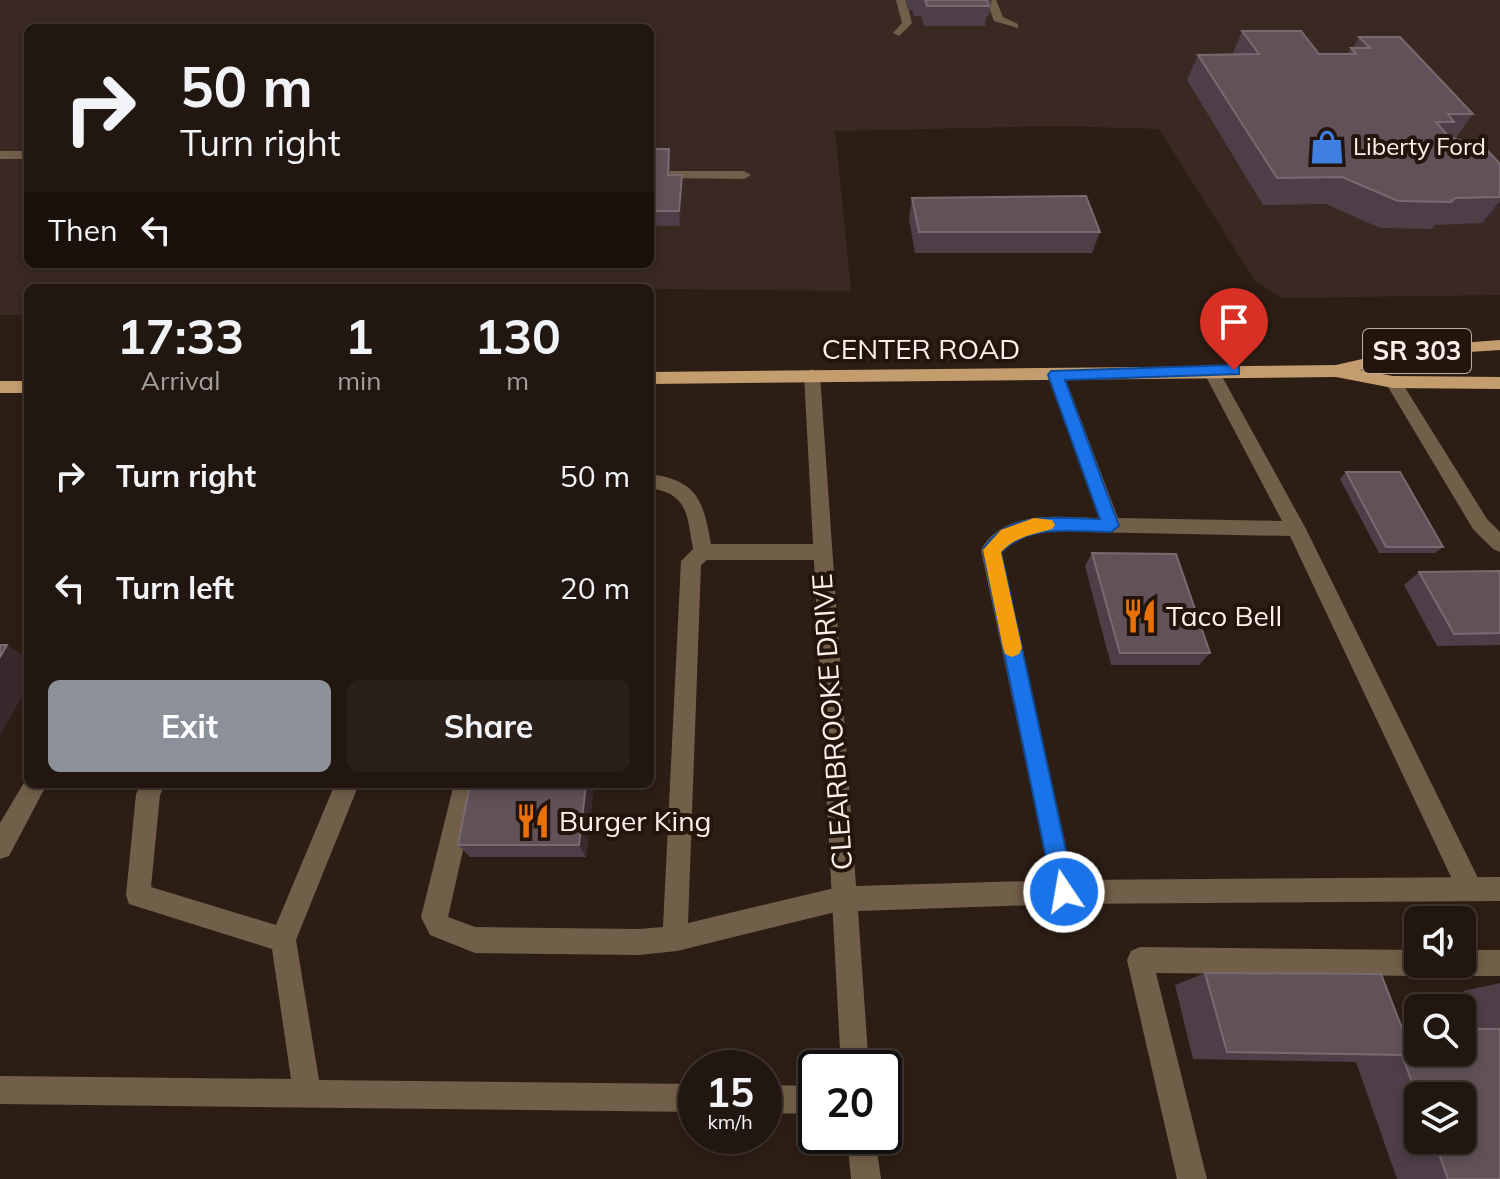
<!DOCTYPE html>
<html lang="en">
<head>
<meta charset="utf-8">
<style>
	body { margin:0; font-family:Mulish,sans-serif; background:#2a1f19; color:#f1f3f6; height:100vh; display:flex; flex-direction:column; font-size:30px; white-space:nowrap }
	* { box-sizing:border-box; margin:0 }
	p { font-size:26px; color:#a29f9f }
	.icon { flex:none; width:44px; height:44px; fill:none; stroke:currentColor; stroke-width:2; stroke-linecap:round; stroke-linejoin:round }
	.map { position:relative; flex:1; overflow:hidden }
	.details { position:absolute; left:24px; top:284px; width:630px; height:504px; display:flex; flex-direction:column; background:#221610; border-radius:12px; box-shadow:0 4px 12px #0003,0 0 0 2px #3f3530 }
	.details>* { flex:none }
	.banner { position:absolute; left:24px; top:24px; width:630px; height:244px; border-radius:12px; box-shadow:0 4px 12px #0003,0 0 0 2px #3f3530; background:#221610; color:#f1f3f6; overflow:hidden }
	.controls { position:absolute; left:1404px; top:906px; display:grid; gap:16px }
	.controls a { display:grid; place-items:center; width:72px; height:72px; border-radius:12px; background:#221610; box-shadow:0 4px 12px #0003,0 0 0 2px #3f3530; font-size:40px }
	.speed { position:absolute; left:678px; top:1050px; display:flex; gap:16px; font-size:40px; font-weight:700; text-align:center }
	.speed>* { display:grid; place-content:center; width:104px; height:104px; border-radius:50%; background:#221610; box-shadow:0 4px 12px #0003,0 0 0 2px #3f3530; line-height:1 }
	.speed small { font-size:20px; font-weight:400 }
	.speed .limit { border:4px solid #111; border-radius:12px; background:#fff; color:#111 }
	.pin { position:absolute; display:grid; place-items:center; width:68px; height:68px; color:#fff; margin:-82px -34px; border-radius:50% 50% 50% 0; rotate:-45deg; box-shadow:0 0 8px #0007 }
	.pin .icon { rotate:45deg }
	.me { position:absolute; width:88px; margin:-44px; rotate:348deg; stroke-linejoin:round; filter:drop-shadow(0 0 6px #0008) }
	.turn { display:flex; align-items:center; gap:28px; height:168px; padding:0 24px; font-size:36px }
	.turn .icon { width:104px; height:104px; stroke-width:2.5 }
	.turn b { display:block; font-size:56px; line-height:68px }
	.then { display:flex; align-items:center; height:76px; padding:0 24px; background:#0003; gap:16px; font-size:30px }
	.eta { display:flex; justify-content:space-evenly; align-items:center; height:136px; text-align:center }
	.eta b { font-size:48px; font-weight:700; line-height:56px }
	.button { display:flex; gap:16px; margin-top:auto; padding:16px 24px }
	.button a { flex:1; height:92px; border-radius:12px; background:#8c9099; color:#fff; font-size:32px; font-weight:700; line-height:92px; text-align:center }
	.button a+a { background:#2a1f19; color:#f1f3f6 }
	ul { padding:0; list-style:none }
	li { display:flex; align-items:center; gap:24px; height:112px; padding:0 24px }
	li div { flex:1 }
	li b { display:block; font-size:30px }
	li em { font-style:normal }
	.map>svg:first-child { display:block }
	.commercial { fill:#3a2822; fill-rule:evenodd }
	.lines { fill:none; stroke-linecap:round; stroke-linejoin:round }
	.lane { fill:#725f49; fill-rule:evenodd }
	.street { fill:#725f49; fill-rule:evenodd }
	.primary { fill:#c49d6e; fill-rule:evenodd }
	.wall { fill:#4e3e47; fill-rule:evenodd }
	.shaded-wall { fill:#39292c }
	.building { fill:#615159; stroke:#796a70; stroke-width:2 }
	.route { fill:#1a73e8; stroke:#114b97; stroke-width:2 }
	.slow { fill:#f59e0b }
	.labels { text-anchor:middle; stroke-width:8; stroke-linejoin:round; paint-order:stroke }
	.far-poi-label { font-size:24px; fill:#fbf0ea; stroke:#23140c; text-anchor:start }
	.shield { fill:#23140c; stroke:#baaea7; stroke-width:2 }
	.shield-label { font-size:26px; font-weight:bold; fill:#fbf0ea }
	.street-label { font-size:28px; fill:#fbf0ea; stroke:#23140c }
	.poi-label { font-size:28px; fill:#fbf0ea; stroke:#23140c; text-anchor:start }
</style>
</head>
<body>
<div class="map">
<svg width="1500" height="1179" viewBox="0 0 1500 1179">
	<rect width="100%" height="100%" fill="#2d1e15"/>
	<path class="commercial" d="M 0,0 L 1500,0 L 1500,295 L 1282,298 L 1255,281 L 1159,129 L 1059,126 L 835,131 L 851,291 L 293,285 L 291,288 L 28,288 L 28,315 L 0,315 ZM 28,28 L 650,28 L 650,264 L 28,264 Z"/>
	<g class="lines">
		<path class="lane" d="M 896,0 L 906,0 L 912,23 L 899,36 L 893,33 L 902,23 Z
			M 986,0 L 996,0 L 1003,17 L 1018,24 L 1018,28 L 994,21 Z
			M 0,151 L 28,151 L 28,159 L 0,159 Z
			M 670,171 L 744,171 L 751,175 L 744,179 L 665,178 L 663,175 Z
			M 1211,365 L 1219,371 L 1306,529 L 1479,880 L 1482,889 L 1479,898 L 1470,901 L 1461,898 L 1290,536 L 1036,531 L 1015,540 L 1001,552 L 1076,892 L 1073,901 L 1064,904 L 1055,901 L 981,550 C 1003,509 1060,517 1099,518 L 1048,375 L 1056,369 L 1064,375 L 1118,518 L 1282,521 L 1203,371 Z
			M 1393,376 L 1399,378 L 1487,519 L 1500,532 L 1500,552 L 1493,549 L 1473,529 L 1385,382 Z
			M 650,474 C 698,481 703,500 711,544 L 821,544 L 828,546 L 831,552 L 828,558 L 821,560 L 707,560 L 701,565 L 688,923 L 843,886 L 852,890 L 856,899 L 852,908 L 677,951 L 639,955 L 475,953 L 430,935 L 421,917 L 454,784 L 478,784 L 448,917 L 475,927 L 639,929 L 663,927 L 681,561 L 693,549 C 687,516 689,494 650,488 Z
			M 28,776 L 28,784 L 47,784 L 9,856 L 0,859 L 0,823 Z
			M 141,784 L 165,784 L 160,795 L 151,887 L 276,925 L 335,784 L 359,784 L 296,940 L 319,1080 L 696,1084 L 696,1112 L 0,1104 L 0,1076 L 291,1079 L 272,949 L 129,904 L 126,895 L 136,794 Z
			M 1140,947 L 1418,950 L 1418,964 L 1431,964 L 1427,972 L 1418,976 L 1156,973 L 1207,1179 L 1177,1179 L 1127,960 L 1131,951 Z
			M 1462,950 L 1500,950 L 1500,976 L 1462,976 L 1453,972 L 1449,964 L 1462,964 Z
			M 764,1085 L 816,1086 L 816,1114 L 764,1113 Z"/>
		<path class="street" d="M 812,369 L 820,375 L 856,886 L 1064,880 L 1500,877 L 1500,901 L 1064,904 L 858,911 L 869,1068 L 841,1068 L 804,375 Z
			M 847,1136 L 875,1136 L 881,1179 L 851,1179 Z"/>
		<path class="primary" d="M 1500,340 L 1500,350 L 1439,354 L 1360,370 L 1393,376 L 1500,377 L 1500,389 L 1393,388 L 1336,377 L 650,384 L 650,372 L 1336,365 L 1419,346 Z
			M 0,381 L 28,381 L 28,393 L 0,393 Z"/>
	</g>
	<path class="wall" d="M 905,0 L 992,0 L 988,17 L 986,17 L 985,26 L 924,26 L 921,16 L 914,16 L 912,10 L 908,10 Z
		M 1242,31 L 1319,54 L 1347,54 L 1351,48 L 1353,48 L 1359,37 L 1473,114 L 1455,139 L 1500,164 L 1500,207 L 1491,218 L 1482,223 L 1435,225 L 1432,229 L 1380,228 L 1326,204 L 1263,205 L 1187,80 L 1198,55 L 1232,55 Z
		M 650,149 L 669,149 L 670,175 L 682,175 L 683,190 L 680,226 L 655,226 L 654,232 L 650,232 Z
		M 912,198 L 1100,232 L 1092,253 L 915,253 L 909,219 Z
		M 1346,472 L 1443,547 L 1435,553 L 1379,553 L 1340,479 Z
		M 1092,553 L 1210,653 L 1199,665 L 1111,665 L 1085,566 Z
		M 1500,571 L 1500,645 L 1437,646 L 1404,585 L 1419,572 Z
		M 594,784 L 586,857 L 470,857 L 458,845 Z
		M 1205,973 L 1402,1028 L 1478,1029 L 1463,991 L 1500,983 L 1500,1179 L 1397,1179 L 1356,1062 L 1193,1059 L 1175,985 ZM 1418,1096 L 1462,1140 L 1418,1140 Z"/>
	<path class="shaded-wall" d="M 682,175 L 683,190 L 680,226 L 679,211 Z
		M 1500,201 L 1500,207 L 1491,218 L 1482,223 Z
		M 7,645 L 28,659 L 28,685 L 0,736 L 0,657 Z
		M 586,784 L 594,784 L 586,857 L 579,845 Z"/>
	<path class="building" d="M 925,0 L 987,0 L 989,6 L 927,6 Z
		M 1242,31 L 1301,31 L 1319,54 L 1356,54 L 1351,48 L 1370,48 L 1359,37 L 1400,37 L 1473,114 L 1448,114 L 1454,122 L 1436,122 L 1449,137 L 1485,148 L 1500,164 L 1500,197 L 1455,198 L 1451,202 L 1398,201 L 1342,177 L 1277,178 L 1198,55 L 1259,54 Z
		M 650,149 L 669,149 L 668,175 L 682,175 L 679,211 L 653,211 L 653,217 L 650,217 Z
		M 1086,196 L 1100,232 L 919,232 L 912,198 Z
		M 1346,472 L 1400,472 L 1443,547 L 1386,547 Z
		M 1092,553 L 1176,554 L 1210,653 L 1120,653 Z
		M 1500,571 L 1500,633 L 1454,634 L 1419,572 Z
		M 0,645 L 7,645 L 0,657 Z
		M 470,784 L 586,784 L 579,845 L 458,845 Z
		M 1205,973 L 1381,974 L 1402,1028 L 1418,1028 L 1418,1052 L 1462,1052 L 1462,1029 L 1500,1029 L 1500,1179 L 1448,1179 L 1434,1140 L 1462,1140 L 1462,1096 L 1418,1096 L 1418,1099 L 1402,1055 L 1227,1052 Z"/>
	<path class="route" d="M 1234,365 L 1239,367 L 1239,374 L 1065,380 L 1119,526 L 1111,532 C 1072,532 1031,523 1001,552 L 1075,892 L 1072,900 L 1064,904 L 1056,900 L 1053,892 L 983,550 C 1006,510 1060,518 1100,519 L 1048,375 L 1051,371 Z"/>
	<path class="slow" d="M 1034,518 L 1052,520 L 1055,525 L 1052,529 C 1031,535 1017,536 1001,552 L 1022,648 L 1019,654 L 1012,657 L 1005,654 L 1003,648 L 983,550 L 1001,530 Z"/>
	<defs>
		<g id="shop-bare" transform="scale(2.76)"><path d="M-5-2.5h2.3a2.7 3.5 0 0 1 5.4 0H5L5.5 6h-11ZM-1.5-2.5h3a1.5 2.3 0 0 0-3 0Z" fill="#3f7fe0" stroke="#23140c" stroke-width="2.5" paint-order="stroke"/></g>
		<g id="restaurant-bare" transform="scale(2.76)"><path d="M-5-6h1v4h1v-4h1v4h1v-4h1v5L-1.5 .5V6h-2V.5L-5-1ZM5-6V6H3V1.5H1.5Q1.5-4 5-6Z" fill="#e8710a" stroke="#23140c" stroke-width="2.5" paint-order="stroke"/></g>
	</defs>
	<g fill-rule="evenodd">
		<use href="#shop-bare" x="1327" y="147"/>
		<use href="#restaurant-bare" x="1140" y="616"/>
		<use href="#restaurant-bare" x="533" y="821"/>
	</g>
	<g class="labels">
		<g class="far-poi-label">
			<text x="1353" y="155">Liberty Ford</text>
		</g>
		<rect class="shield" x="1363" y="329" width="108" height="44" rx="6"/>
		<g class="shield-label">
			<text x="1417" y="360">SR 303</text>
		</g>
		<g class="street-label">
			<text x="921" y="359">CENTER ROAD</text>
			<text transform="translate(832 722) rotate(-94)" y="10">CLEARBROOKE DRIVE</text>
		</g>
		<g class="poi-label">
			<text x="1166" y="626">Taco Bell</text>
			<text x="559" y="831">Burger King</text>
		</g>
	</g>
</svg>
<div class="controls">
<a><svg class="icon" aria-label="sound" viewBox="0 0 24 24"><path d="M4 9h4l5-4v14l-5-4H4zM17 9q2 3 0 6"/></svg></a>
<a><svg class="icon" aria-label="search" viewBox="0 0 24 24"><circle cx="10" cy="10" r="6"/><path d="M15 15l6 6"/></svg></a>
<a><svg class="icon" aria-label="layers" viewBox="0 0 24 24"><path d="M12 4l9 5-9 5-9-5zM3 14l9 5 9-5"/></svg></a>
</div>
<div class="speed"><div>15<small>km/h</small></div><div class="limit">20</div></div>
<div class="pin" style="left:1234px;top:370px;background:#d93025"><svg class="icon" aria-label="arrive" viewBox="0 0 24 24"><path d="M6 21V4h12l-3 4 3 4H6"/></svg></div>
<svg class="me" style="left:1064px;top:892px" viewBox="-20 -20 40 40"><circle r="17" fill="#1a73e8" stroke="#fff" stroke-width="3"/><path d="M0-11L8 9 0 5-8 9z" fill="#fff"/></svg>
<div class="banner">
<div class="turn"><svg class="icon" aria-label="right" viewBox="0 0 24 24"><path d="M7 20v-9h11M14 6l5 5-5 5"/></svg><div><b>50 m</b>Turn right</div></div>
<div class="then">Then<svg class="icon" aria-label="left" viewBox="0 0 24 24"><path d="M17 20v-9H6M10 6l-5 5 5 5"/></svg></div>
</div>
<section class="details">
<div class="eta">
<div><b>17:33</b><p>Arrival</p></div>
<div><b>1</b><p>min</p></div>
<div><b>130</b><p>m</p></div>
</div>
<ul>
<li><svg class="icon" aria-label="right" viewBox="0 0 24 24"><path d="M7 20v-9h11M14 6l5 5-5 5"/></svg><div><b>Turn right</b></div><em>50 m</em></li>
<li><svg class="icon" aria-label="left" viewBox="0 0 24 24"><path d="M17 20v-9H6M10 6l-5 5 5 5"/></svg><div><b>Turn left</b></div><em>20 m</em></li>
</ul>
<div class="button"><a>Exit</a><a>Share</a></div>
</section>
</div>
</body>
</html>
